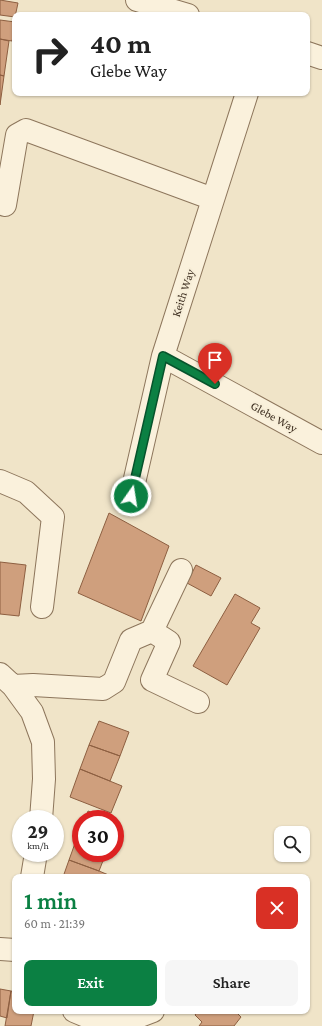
<!DOCTYPE html>
<html lang="en">
<head>
<meta charset="utf-8">
<style>
	body { margin:0; font-family:"Crimson Pro",serif; background:#f6f6f6; color:#222; height:100vh; display:flex; flex-direction:column; font-size:15px; white-space:nowrap }
	* { box-sizing:border-box; margin:0 }
	p { font-size:13px; color:#767676 }
	.icon { flex:none; width:22px; height:22px; fill:none; stroke:currentColor; stroke-width:2; stroke-linecap:round; stroke-linejoin:round }
	.map { position:relative; flex:1; overflow:hidden }
	.panel { position:absolute; left:12px; top:874px; width:298px; height:140px; display:flex; flex-direction:column; background:#fff; border-radius:8px; box-shadow:0 1px 3px #0004 }
	.panel>* { flex:none }
	.hud { position:absolute; left:12px; top:12px; width:298px; height:84px; border-radius:8px; box-shadow:0 1px 3px #0004; background:#fff; color:#222; overflow:hidden }
	.buttons { position:absolute; left:274px; top:826px; display:grid; gap:8px }
	.buttons a { display:grid; place-items:center; width:36px; height:36px; border-radius:8px; background:#fff; box-shadow:0 1px 3px #0004; font-size:20px }
	.speed { position:absolute; left:12px; top:810px; display:flex; gap:8px; font-size:20px; font-weight:700; text-align:center }
	.speed>* { display:grid; place-content:center; width:52px; height:52px; border-radius:50%; background:#fff; box-shadow:0 1px 3px #0004; line-height:1 }
	.speed small { font-size:10px; font-weight:400 }
	.speed .limit { border:6px solid #d22; background:#fff; color:#111 }
	.pin { position:absolute; display:grid; place-items:center; width:34px; height:34px; color:#fff; margin:-41px -17px; border-radius:50% 50% 50% 0; rotate:-45deg; box-shadow:0 0 4px #0007 }
	.pin .icon { rotate:45deg }
	.me { position:absolute; width:44px; margin:-22px; rotate:13deg; stroke-linejoin:round; filter:drop-shadow(0 0 3px #0008) }
	.turn { display:flex; align-items:center; gap:14px; height:84px; padding:0 12px; font-size:18px }
	.turn .icon { width:52px; height:52px; stroke-width:2.5 }
	.turn b { display:block; font-size:28px; line-height:34px }
	.round { display:grid; place-items:center; flex:none; width:42px; height:42px; border-radius:8px; background:#f6f6f6 }
	.head { display:flex; align-items:center; justify-content:space-between; height:68px; padding:0 12px }
	h1 { font-size:24px; font-weight:600; line-height:30px; color:#0b8043 }
	.action { display:flex; gap:8px; margin-top:auto; padding:8px 12px }
	.action a { flex:1; height:46px; border-radius:8px; background:#0b8043; color:#fff; font-size:16px; font-weight:600; line-height:46px; text-align:center }
	.action a+a { background:#f6f6f6; color:#222 }
	.map>svg:first-child { display:block }
	.building { fill:#cf9f7d; stroke:#8d5f41 }
	.lines { fill:none; stroke-linecap:round; stroke-linejoin:round }
	.minor-casing { stroke:#8d765c; stroke-width:24 }
	.minor { stroke:#faf1dc; stroke-width:22 }
	.route-casing { stroke:#07532c; stroke-width:10 }
	.route { stroke:#0b8043; stroke-width:7 }
	.labels { text-anchor:middle; stroke-width:4; stroke-linejoin:round; paint-order:stroke }
	.street-label { font-size:12px; fill:#3d2e20; stroke:#f7eed8 }
</style>
</head>
<body>
<div class="map">
<svg width="322" height="1026" viewBox="0 0 322 1026">
	<rect width="100%" height="100%" fill="#f0e4c8"/>
	<path class="building" d="M 0,0 L 18,3 L 15,17 L 0,15 Z
		M 0,20 L 15,22 L 15,30 L 12,41 L 0,39 Z
		M 0,39 L 9,41 L 4,76 L 0,75 Z
		M 0,75 L 4,76 L 0,105 Z
		M 109,513 L 169,546 L 141,621 L 78,593 Z
		M 0,562 L 26,565 L 19,616 L 0,614 Z
		M 196,565 L 221,578 L 211,596 L 187,583 Z
		M 235,594 L 260,608 L 251,623 L 260,628 L 227,685 L 193,666 Z
		M 99,721 L 129,732 L 120,756 L 89,745 Z
		M 89,745 L 120,756 L 110,781 L 80,769 Z
		M 80,769 L 122,786 L 111,813 L 70,797 Z
		M 88,811 L 108,819 L 85,819 Z
		M 78,835 L 81,836 L 81,853 L 106,853 L 99,871 L 69,860 Z
		M 69,860 L 99,871 L 111,876 L 111,877 L 63,877 Z
		M 0,989 L 11,991 L 7,1018 L 0,1016 Z
		M 11,991 L 15,992 L 15,1011 L 34,1011 L 31,1026 L 5,1026 Z
		M 198,1011 L 235,1011 L 241,1017 L 234,1026 L 199,1026 L 202,1022 L 195,1015 Z"/>
	<g class="lines">
		<g class="minor-casing">
			<path id="minor" d="M 137,0 L 188,15
				M 307,53 L 322,58
				M 5,205 L 17,135 L 26,130 L 213,199
				M 163,356 L 322,443
				M 0,481 L 26,492 L 53,517 L 42,607
				M 131,496 L 163,356 L 247,93
				M 152,631 L 169,642 L 152,680 L 198,702
				M 0,674 L 13,686 L 32,712 L 43,742 L 44,779 L 41,819
				M 13,686 L 33,685 L 103,689 L 114,682 L 131,640 L 152,631 L 181,570
				M 32,877 L 36,853
				M 0,949 L 15,950
				M 74,1011 L 100,1022 L 127,1021 L 153,1011"/>
		</g>
		<use href="#minor" class="minor"/>
	</g>
	<g class="lines">
		<g class="route-casing">
			<path id="route" d="M 131,496 L 163,356 L 215,384"/>
		</g>
		<use href="#route" class="route"/>
	</g>
	<g class="labels">
		<g class="street-label">
			<text transform="translate(183 293) rotate(-72)" y="4">Keith Way</text>
			<text transform="translate(274 417) rotate(29)" y="4">Glebe Way</text>
		</g>
	</g>
</svg>
<div class="buttons">
<a><svg class="icon" aria-label="search" viewBox="0 0 24 24"><circle cx="10" cy="10" r="6"/><path d="M15 15l6 6"/></svg></a>
</div>
<div class="speed"><div>29<small>km/h</small></div><div class="limit">30</div></div>
<div class="pin" style="left:215px;top:384px;background:#d93025"><svg class="icon" aria-label="arrive" viewBox="0 0 24 24"><path d="M6 21V4h12l-3 4 3 4H6"/></svg></div>
<svg class="me" style="left:131px;top:496px" viewBox="-20 -20 40 40"><circle r="17" fill="#0b8043" stroke="#fff" stroke-width="3"/><path d="M0-11L8 9 0 5-8 9z" fill="#fff"/></svg>
<div class="hud">
<div class="turn"><svg class="icon" aria-label="right" viewBox="0 0 24 24"><path d="M7 20v-9h11M14 6l5 5-5 5"/></svg><div><b>40 m</b>Glebe Way</div></div>
</div>
<section class="panel">
<div class="head"><div><h1>1 min</h1><p>60 m · 21:39</p></div><a class="round" style="background:#d93025;color:#fff"><svg class="icon" aria-label="close" viewBox="0 0 24 24"><path d="M6 6l12 12M18 6L6 18"/></svg></a></div>
<div class="action"><a>Exit</a><a>Share</a></div>
</section>
</div>
</body>
</html>
